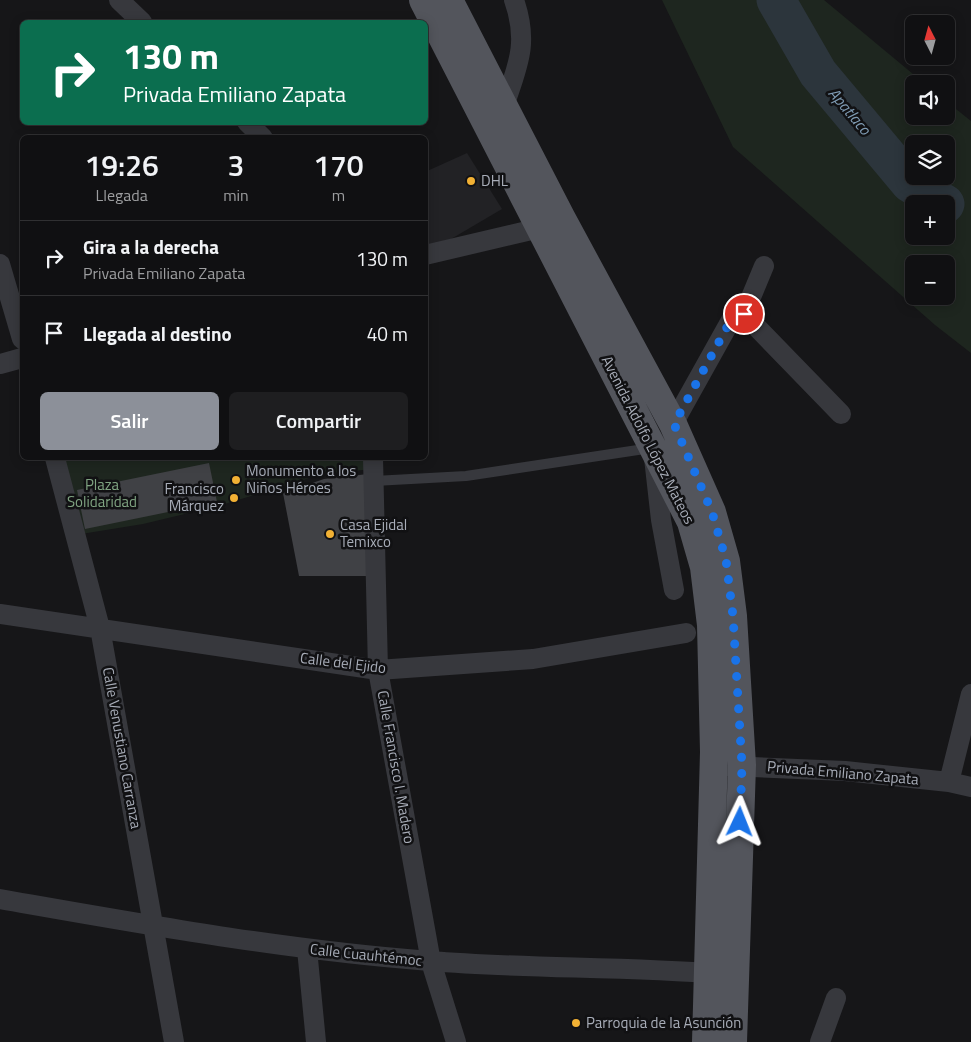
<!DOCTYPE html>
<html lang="es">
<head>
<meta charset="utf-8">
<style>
	body { margin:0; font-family:"Titillium Web",sans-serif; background:#1e1e20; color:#f1f3f6; height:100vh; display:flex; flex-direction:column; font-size:19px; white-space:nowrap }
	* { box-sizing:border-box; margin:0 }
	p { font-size:16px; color:#9c9d9f }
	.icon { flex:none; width:28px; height:28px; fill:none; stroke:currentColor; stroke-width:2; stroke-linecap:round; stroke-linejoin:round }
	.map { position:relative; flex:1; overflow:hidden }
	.details { position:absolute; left:20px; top:135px; width:408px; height:325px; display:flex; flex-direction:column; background:#101012; border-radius:8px; box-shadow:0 2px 12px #0003,0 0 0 1px #303032 }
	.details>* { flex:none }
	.banner { position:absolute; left:20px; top:20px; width:408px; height:105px; border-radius:8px; box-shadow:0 2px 12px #0003,0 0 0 1px #303032; background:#0b6e4f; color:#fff; overflow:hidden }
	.needle { width:32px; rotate:354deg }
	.fabs { position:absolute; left:905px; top:15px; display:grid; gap:10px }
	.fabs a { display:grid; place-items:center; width:50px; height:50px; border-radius:8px; background:#101012; box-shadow:0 2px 12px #0003,0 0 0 1px #303032; font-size:25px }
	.pin { position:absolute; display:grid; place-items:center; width:42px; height:42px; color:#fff; margin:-21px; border:2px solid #fff; border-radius:50%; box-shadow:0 1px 5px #0007 }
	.me { position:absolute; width:55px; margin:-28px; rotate:2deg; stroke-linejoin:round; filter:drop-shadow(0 0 4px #0008) }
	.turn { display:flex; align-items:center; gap:18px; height:105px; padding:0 20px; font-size:22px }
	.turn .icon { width:65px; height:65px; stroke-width:2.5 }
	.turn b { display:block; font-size:35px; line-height:42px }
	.eta { display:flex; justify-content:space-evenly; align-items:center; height:85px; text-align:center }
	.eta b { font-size:30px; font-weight:600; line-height:35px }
	.cta { display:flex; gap:10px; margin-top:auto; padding:10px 20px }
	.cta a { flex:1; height:58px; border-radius:8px; background:#8c9099; color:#fff; font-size:20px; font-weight:600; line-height:58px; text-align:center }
	.cta a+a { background:#1e1e20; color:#f1f3f6 }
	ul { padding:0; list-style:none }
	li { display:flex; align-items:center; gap:15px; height:75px; padding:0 20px; border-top:1px solid #303032 }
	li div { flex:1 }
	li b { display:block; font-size:19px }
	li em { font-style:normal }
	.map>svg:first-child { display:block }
	.built { fill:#222225 }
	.green { fill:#1e261f; fill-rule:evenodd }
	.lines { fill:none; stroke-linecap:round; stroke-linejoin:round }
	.river { stroke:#2c353c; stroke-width:39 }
	.building { fill:#404145 }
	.lane { stroke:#37383d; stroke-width:10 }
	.street { stroke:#37383d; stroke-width:20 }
	.primary { stroke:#53555c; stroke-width:28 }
	.route { stroke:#1a73e8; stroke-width:9; stroke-dasharray:0 16.2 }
	.poi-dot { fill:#f2b134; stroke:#111113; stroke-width:2 }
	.labels { text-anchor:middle; stroke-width:5; stroke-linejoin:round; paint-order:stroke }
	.poi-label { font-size:15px; fill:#a8adb8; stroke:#111113; text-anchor:start }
	.street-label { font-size:15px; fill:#a8adb8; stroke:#111113 }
	.park-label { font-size:15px; fill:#7fa381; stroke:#111113 }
	.water-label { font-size:16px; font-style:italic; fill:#7f9bb3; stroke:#111113 }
</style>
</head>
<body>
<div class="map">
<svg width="971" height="1042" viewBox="0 0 971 1042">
	<rect width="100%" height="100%" fill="#161618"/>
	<path class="built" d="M 467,153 L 502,209 L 451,239 L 425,246 L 425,172 Z"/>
	<path class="green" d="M 662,0 L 824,0 L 925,84 L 914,84 L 914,116 L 946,116 L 946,101 L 971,121 L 971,353 L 935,325 L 733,147 ZM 914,144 L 946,144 L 946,176 L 914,176 ZM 914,204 L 946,204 L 946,236 L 914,236 ZM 914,264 L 946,264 L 946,296 L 914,296 Z
		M 55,458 L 373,458 L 373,469 L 323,474 L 218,506 L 143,524 L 75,535 Z"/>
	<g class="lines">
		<path class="river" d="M 776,0 L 818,73 L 910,183 L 945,204"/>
	</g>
	<path class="building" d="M 209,463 L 217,502 L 85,529 L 77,490 Z
		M 368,474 L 369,576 L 299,576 L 283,493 L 324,479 Z"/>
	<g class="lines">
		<path class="lane" d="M 374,481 L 466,476 L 651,448"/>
		<path class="street" d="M 119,0 L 142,22
			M 504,106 C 518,65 529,43 514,0
			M 247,122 L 263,138
			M 425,255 L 540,228 L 551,222
			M 0,264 L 22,339
			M 744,314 L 841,414
			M 0,364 L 22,358
			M 673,424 L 731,320 L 744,314 L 764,266
			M 55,458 L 100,628 L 174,1042
			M 373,458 L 378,670 L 431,962 L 456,1042
			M 654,458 L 661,520 L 674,590
			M 0,614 L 378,670 L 533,659 L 686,633
			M 728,766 L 845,771 L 949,782 L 971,787
			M 949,782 L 971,694
			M 0,899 C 143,924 285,950 430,961 C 526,969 624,966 720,974
			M 307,949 L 316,1042
			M 820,1042 L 836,998"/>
		<path class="primary" d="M 423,0 L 691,522 L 704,567 L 711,625 L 714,752 L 706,1042
			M 449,0 L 561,217 L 673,424 L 712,512 L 726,561 L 733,616 L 742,765 L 733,1042"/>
	</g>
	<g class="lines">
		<path class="route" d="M 740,822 L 742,765 L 733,616 L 726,560 L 712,512 L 674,424 L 731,320 L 744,314"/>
	</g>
	<g class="poi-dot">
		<circle cx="471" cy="181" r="5"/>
		<circle cx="236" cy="480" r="5"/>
		<circle cx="234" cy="498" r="5"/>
		<circle cx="330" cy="534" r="5"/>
		<circle cx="576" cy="1023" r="5"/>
	</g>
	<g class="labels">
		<g class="poi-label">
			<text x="481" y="186">DHL</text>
			<text x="246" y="476">Monumento a los<tspan x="246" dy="17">Niños Héroes</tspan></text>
			<text x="224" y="494" text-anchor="end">Francisco<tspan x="224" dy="17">Márquez</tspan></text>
			<text x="340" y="530">Casa Ejidal<tspan x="340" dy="17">Temixco</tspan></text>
			<text x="586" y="1028">Parroquia de la Asunción</text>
		</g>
		<g class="street-label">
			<text transform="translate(648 440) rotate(63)" y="5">Avenida Adolfo López Mateos</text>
			<text transform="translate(343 663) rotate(7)" y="5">Calle del Ejido</text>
			<text transform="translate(122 748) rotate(80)" y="5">Calle Venustiano Carranza</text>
			<text transform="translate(396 767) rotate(80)" y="5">Calle Francisco I. Madero</text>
			<text transform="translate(843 773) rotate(5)" y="5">Privada Emiliano Zapata</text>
			<text transform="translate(366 955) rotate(6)" y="5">Calle Cuauhtémoc</text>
		</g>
		<g class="park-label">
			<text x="102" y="490">Plaza<tspan x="102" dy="17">Solidaridad</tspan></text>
		</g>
		<g class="water-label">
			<text transform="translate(850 111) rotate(50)" y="6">Apatlaco</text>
		</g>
	</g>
</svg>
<div class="fabs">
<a><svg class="needle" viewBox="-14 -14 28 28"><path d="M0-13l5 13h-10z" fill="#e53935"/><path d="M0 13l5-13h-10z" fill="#9c9d9f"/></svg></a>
<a><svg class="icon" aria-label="sound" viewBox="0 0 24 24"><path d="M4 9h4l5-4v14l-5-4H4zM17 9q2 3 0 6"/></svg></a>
<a><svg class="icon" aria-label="layers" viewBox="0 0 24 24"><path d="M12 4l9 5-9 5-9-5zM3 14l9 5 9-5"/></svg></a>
<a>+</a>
<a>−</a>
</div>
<div class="pin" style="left:744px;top:314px;background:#d93025"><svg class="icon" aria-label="arrive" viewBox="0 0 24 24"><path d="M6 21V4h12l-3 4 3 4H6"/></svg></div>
<svg class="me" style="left:740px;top:822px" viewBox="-20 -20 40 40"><path d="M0-17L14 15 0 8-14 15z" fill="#1a73e8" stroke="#fff" stroke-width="4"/></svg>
<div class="banner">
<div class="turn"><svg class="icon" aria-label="right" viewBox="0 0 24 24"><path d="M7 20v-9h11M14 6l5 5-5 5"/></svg><div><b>130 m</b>Privada Emiliano Zapata</div></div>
</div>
<section class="details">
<div class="eta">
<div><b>19:26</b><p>Llegada</p></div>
<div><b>3</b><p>min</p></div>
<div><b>170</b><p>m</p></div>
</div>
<ul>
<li><svg class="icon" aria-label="right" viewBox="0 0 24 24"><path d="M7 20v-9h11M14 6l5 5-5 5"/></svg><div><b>Gira a la derecha</b><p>Privada Emiliano Zapata</p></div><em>130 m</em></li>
<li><svg class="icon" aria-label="arrive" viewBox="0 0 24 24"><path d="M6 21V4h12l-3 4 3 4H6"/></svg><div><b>Llegada al destino</b></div><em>40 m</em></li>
</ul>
<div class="cta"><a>Salir</a><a>Compartir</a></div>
</section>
</div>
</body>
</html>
